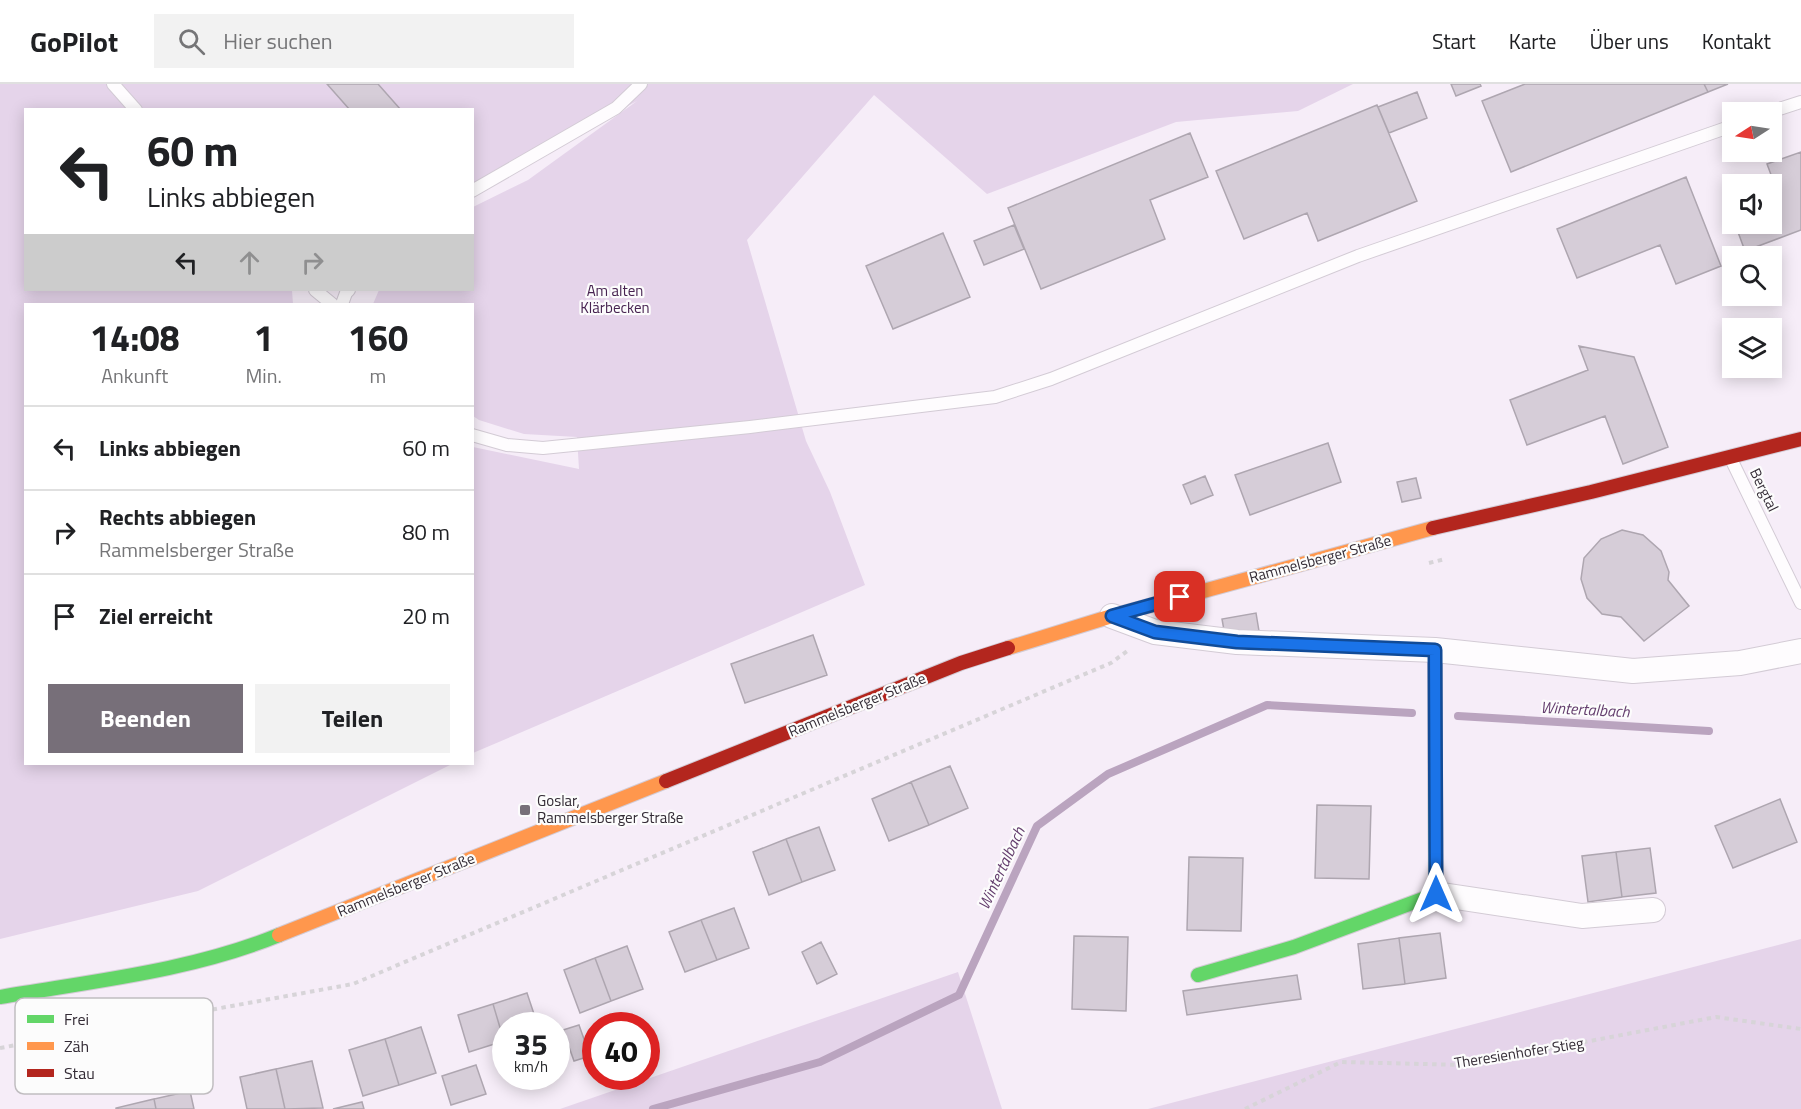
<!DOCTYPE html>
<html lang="de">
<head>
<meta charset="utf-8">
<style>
	body { margin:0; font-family:"Titillium Web",sans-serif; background:#f2f2f2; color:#202124; height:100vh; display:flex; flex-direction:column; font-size:22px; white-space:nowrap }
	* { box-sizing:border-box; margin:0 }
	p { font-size:20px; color:#757577 }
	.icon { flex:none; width:33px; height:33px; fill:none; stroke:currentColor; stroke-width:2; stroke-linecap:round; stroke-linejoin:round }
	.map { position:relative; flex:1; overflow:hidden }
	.sheet { position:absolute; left:24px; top:219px; width:450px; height:462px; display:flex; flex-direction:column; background:#fff; border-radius:0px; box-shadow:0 3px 15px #0003 }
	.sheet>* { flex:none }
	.guide { position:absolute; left:24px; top:24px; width:450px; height:183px; border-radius:0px; box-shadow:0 3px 15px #0003; background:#fff; color:#202124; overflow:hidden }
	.needle { width:39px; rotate:258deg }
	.buttons { position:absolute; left:1722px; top:18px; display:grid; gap:12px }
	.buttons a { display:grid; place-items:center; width:60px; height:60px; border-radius:0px; background:#fff; box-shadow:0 3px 15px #0003; font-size:30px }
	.speed { position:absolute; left:492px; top:928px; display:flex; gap:12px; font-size:30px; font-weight:700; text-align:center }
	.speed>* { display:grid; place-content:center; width:78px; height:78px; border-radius:50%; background:#fff; box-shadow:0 3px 15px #0003; line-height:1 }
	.speed small { font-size:15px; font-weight:400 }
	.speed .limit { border:9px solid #d22; background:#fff; color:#111 }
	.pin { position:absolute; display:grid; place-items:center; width:51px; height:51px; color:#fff; margin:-26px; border-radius:12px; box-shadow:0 3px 9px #0006 }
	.me { position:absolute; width:66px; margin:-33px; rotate:0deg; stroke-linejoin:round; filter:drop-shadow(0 0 4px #0008) }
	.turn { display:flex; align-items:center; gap:21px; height:126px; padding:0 24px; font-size:27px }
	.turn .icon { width:78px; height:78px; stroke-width:2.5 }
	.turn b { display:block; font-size:42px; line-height:51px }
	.lanes { display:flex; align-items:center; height:57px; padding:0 24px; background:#0003; justify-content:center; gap:30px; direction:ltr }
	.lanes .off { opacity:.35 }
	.eta { display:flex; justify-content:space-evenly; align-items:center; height:102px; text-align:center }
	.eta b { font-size:36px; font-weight:700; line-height:42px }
	.button { display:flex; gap:12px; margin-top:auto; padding:12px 24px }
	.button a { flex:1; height:69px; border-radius:0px; background:#776f79; color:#fff; font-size:24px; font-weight:700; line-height:69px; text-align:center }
	.button a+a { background:#f2f2f2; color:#202124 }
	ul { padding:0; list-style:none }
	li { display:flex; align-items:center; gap:18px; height:84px; padding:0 24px; border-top:2px solid #e0e0e0 }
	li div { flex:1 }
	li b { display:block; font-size:22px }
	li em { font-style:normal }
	header { display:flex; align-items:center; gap:36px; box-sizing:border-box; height:84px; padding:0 30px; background:#fff; border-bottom:2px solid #e0e0e0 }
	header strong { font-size:28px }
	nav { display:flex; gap:33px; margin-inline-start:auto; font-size:21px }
	.search { width:420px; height:54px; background:#f2f2f2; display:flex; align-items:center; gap:15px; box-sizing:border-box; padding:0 21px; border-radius:0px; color:#757577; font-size:22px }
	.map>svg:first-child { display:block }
	.green { fill:#e5d4ea }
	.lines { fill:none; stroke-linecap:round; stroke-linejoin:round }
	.stream { stroke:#baa4bf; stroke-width:8 }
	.building { fill:#d6cdd8; stroke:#aea6b0; stroke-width:1.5 }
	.lane-casing { stroke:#d3cbd5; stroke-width:14 }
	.street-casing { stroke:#d3cbd5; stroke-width:26 }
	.fast-casing { stroke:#d3cbd5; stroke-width:16 }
	.slow-casing { stroke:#d3cbd5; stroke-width:16 }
	.jam-casing { stroke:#d3cbd5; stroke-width:16 }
	.path { stroke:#d7d4d8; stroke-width:4; stroke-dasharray:4.5 4.5; stroke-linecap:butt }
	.lane { stroke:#fefcfe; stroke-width:12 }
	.street { stroke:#fefcfe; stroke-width:24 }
	.fast { stroke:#63d668; stroke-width:14 }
	.slow { stroke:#ff974d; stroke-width:14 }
	.jam { stroke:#b3261e; stroke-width:14 }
	.route-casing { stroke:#114b97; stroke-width:15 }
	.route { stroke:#1a73e8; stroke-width:10 }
	.poi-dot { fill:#776f79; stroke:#fcfcfc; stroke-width:2 }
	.labels { text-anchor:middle; stroke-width:4.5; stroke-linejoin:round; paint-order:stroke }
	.park-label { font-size:15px; fill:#472351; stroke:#fcfcfc }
	.street-label { font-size:15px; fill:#332b35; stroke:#fcfcfc }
	.poi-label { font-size:15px; fill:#332b35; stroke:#fcfcfc; text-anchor:start }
	.water-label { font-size:16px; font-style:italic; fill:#643e6e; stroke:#fcfcfc }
	.key { fill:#fcfcfc; stroke:#c0bdc0; stroke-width:1.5 }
	.key-label { font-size:16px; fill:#332b35 }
</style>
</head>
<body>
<header>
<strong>GoPilot</strong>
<div class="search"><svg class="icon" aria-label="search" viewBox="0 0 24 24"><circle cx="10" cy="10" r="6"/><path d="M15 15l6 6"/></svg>Hier suchen</div>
<nav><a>Start</a><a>Karte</a><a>Über uns</a><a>Kontakt</a></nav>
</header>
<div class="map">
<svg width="1801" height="1025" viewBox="0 0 1801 1025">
	<rect width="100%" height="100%" fill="#f6edf8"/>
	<path class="green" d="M 0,0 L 1353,0 L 1298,27 L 1176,38 L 987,110 L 874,11 L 747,156 L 806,357 L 830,408 L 865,501 L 473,669 L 473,363 L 579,385 L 577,353 L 524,350 L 479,336 L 473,332 L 472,220 L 373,220 L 379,206 L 472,206 L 473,123 L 528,96 L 637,17 L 473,106 L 472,26 L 26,26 L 26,206 L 292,206 L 293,220 L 26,220 L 26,680 L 452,680 L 198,807 L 0,855 Z
		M 1801,855 L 1801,1025 L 1148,1025 Z
		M 958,888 L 1002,1025 L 560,1025 Z"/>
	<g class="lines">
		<path class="stream" d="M 1458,632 L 1709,647
			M 653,1025 L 820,978 L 959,911 L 1037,742 L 1108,690 L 1267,621 L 1412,629"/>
	</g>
	<path class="building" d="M 327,0 L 378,0 L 401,26 L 350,26 Z
		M 1451,0 L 1480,0 L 1481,2 L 1456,12 Z
		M 1525,0 L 1704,0 L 1708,8 L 1511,88 L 1482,17 Z
		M 1704,0 L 1728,0 L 1708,8 Z
		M 1417,8 L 1427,34 L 1389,49 L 1378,23 Z
		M 1377,21 L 1417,117 L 1318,157 L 1307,129 L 1244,155 L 1216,87 Z
		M 1190,49 L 1208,93 L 1150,116 L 1165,155 L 1041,205 L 1008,124 Z
		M 1801,68 L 1801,146 L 1745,167 L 1735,140 L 1772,140 L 1772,100 L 1761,100 L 1773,96 L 1767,80 Z
		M 1686,93 L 1721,182 L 1676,200 L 1660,161 L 1577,194 L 1557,145 Z
		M 1732,111 L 1732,133 L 1725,114 Z
		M 1014,141 L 1024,165 L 984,181 L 974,157 Z
		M 943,149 L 970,213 L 893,245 L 866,182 Z
		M 1579,262 L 1634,273 L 1668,363 L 1623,380 L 1605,332 L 1527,361 L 1510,316 L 1588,286 Z
		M 1328,359 L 1341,398 L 1250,431 L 1235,391 Z
		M 1205,392 L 1213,411 L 1191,420 L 1183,401 Z
		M 1416,394 L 1421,414 L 1402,418 L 1397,398 Z
		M 1622,446 L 1643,451 L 1661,467 L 1669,488 L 1668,496 L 1689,522 L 1644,557 L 1621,533 L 1602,530 L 1587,514 L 1581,495 L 1584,474 L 1601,455 Z
		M 1256,529 L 1259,547 L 1225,552 L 1222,535 Z
		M 813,551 L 827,591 L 745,619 L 731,580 Z
		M 950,682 L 968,724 L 929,741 L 911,698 Z
		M 911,698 L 929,741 L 889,757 L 872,715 Z
		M 1780,715 L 1797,758 L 1733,784 L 1715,742 Z
		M 1317,721 L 1371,722 L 1369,795 L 1315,794 Z
		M 819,743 L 835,786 L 802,798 L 786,755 Z
		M 786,755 L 802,798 L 769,811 L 753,768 Z
		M 1650,764 L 1656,809 L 1622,813 L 1616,768 Z
		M 1616,768 L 1622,813 L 1588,818 L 1582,772 Z
		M 1189,773 L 1243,774 L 1241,847 L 1187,846 Z
		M 734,824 L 749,864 L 717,876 L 701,836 Z
		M 701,836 L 717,876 L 685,888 L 669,848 Z
		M 1440,849 L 1446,894 L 1405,900 L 1399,854 Z
		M 1074,852 L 1128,853 L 1126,927 L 1072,925 Z
		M 1399,854 L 1405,900 L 1363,905 L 1358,860 Z
		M 821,858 L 837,890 L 817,900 L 802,868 Z
		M 627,862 L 643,905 L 611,917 L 595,874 Z
		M 595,874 L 611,917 L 580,929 L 564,886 Z
		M 1297,891 L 1301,915 L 1187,931 L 1183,907 Z
		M 527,909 L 538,942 L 506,942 L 504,957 L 493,920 Z
		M 493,920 L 504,957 L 469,968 L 458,931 Z
		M 579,941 L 590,972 L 574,977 L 563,946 Z
		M 421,943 L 436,989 L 399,1001 L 385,955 Z
		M 385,955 L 399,1001 L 363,1012 L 349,966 Z
		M 312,977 L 323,1024 L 285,1025 L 276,985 Z
		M 476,981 L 486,1010 L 451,1021 L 442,992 Z
		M 276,985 L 285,1025 L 247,1025 L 240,993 Z
		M 190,1007 L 194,1025 L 156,1025 L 154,1015 Z
		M 154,1015 L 156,1025 L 116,1025 L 116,1024 Z
		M 362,1018 L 364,1025 L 333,1025 Z"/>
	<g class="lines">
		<g class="lane-casing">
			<path id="lane" d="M 113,0 L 136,26
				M 1770,28 L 1801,18
				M 472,107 L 616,24 L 641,0
				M 315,206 L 332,220
				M 342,220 L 346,209 L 349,206
				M 472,351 L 507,361 L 543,364 L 750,343 L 995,313 L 1051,295 L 1358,172 L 1732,42
				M 1731,375 L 1801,519"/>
		</g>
		<g class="street-casing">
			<path id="street" d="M 1112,532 L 1155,548 L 1237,558 L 1435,566 L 1633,587 L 1740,579 L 1801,567
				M 1436,810 L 1582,832 L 1653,826"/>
		</g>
		<g class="fast-casing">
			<path id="fast" d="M 1198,891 L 1294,863 L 1436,810 L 1435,684
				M 0,913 C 93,897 191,887 279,851"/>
		</g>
		<g class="slow-casing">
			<path id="slow" d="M 1008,564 L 1112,532 L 1433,444
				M 1435,566 L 1435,684
				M 279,851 L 666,697"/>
		</g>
		<g class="jam-casing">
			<path id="jam" d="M 1433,444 L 1591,408 L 1801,355
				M 666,697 L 961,579 L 1008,564"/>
		</g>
		<path class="path" d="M 1429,479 L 1445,475
			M 0,964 L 353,900 L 1111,579 L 1130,565
			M 1245,1025 L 1341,978 L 1464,981 L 1716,933 L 1801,945"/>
		<use href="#lane" class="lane"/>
		<use href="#street" class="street"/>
		<use href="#fast" class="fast"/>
		<use href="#slow" class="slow"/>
		<use href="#jam" class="jam"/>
	</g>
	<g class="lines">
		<g class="route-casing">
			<path id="route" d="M 1180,513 L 1112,532 L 1155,548 L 1237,558 L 1435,566 L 1436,810"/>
		</g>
		<use href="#route" class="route"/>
	</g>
	<rect class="poi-dot" x="519" y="720" width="12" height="12" rx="3"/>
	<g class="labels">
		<g class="park-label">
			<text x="615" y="212">Am alten<tspan x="615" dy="17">Klärbecken</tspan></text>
		</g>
		<g class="street-label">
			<text transform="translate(1764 406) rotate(64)" y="5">Bergtal</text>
			<text transform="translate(1320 475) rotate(-15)" y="5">Rammelsberger Straße</text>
			<text transform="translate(857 621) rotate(-22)" y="5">Rammelsberger Straße</text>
			<text transform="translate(406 801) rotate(-22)" y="5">Rammelsberger Straße</text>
			<text transform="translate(1519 969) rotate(-9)" y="5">Theresienhofer Stieg</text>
		</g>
		<g class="poi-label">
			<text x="537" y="722">Goslar,<tspan x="537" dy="17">Rammelsberger Straße</tspan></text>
		</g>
		<g class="water-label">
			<text transform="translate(1585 625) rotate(3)" y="6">Wintertalbach</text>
			<text transform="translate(1001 784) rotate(-65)" y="6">Wintertalbach</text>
		</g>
	</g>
	<rect x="15" y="914" width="198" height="96" rx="9" class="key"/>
	<rect x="27" y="931" width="27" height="8" fill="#63d668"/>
	<rect x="27" y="958" width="27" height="8" fill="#ff974d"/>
	<rect x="27" y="985" width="27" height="8" fill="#b3261e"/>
	<g class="key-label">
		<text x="64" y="941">Frei</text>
		<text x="64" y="968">Zäh</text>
		<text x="64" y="995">Stau</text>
	</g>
</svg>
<div class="buttons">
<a><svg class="needle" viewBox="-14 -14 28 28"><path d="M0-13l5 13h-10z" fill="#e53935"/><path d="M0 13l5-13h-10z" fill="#757577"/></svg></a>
<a><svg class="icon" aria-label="sound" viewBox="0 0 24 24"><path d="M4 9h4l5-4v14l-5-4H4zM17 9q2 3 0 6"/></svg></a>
<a><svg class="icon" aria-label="search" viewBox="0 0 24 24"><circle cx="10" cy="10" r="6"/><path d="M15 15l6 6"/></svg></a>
<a><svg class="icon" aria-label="layers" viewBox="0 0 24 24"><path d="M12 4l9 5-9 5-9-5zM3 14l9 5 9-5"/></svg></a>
</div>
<div class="speed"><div>35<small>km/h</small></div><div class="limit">40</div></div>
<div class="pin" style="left:1180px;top:513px;background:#d93025"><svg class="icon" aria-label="arrive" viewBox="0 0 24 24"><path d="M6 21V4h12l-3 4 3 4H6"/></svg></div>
<svg class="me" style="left:1436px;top:810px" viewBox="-20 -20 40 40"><path d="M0-17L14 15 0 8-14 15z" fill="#1a73e8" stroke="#fff" stroke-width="4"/></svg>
<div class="guide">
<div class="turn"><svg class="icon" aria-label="left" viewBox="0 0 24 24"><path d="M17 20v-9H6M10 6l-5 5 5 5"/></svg><div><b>60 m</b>Links abbiegen</div></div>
<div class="lanes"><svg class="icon" aria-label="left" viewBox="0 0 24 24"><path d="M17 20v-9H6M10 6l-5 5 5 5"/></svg><svg class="icon off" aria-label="ahead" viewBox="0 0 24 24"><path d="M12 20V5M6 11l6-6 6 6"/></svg><svg class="icon off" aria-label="right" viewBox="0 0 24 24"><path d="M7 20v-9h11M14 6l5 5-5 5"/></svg></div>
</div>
<section class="sheet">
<div class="eta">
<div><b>14:08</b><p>Ankunft</p></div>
<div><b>1</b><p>Min.</p></div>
<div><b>160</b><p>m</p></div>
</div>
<ul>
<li><svg class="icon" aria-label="left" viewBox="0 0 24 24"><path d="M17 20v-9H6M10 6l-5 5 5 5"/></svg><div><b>Links abbiegen</b></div><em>60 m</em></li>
<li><svg class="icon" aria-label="right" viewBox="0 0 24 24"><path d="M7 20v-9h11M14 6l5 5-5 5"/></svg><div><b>Rechts abbiegen</b><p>Rammelsberger Straße</p></div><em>80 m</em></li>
<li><svg class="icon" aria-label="arrive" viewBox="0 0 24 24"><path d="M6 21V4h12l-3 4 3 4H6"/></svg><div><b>Ziel erreicht</b></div><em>20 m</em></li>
</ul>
<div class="button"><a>Beenden</a><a>Teilen</a></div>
</section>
</div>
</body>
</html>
